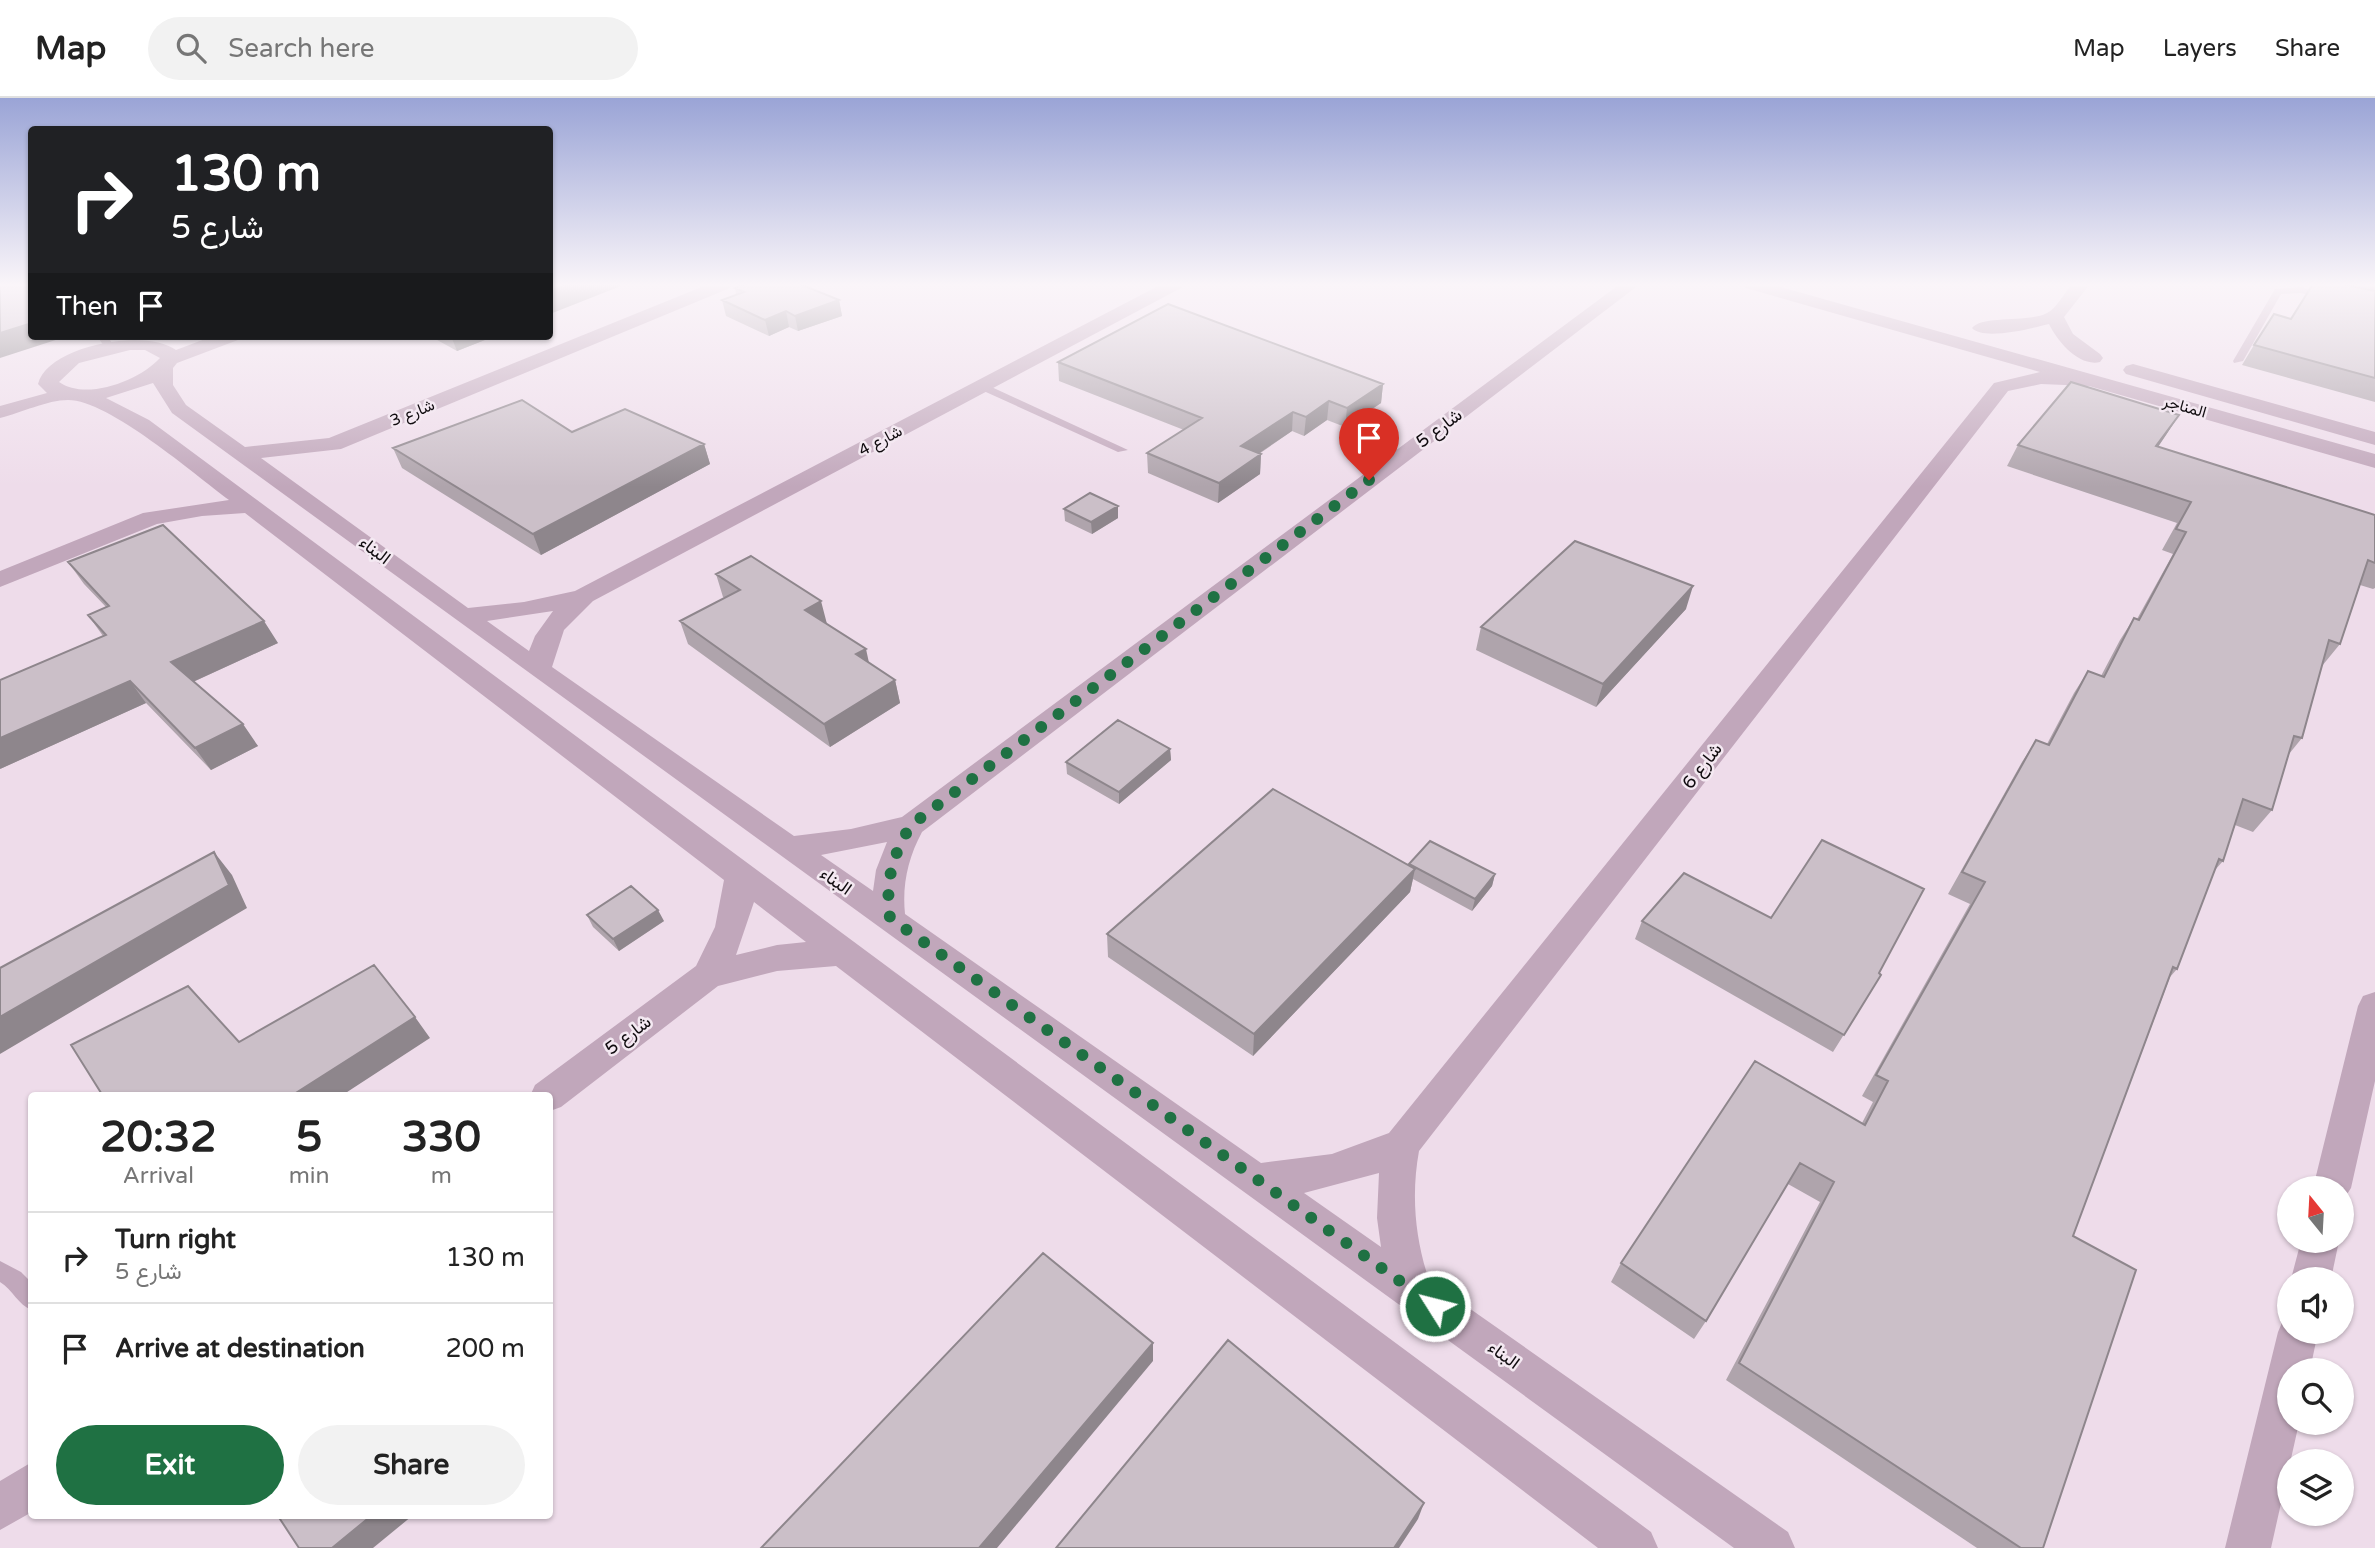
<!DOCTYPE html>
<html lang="en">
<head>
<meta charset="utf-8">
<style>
	body { margin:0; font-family:"Varela Round",Vazirmatn,sans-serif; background:#f2f2f2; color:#222; height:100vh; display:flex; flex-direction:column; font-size:26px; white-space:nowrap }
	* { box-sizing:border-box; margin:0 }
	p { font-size:23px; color:#767676 }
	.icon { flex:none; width:38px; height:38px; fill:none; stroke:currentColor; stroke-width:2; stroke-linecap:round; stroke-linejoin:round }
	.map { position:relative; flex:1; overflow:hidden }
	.side { position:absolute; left:28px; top:994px; width:525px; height:427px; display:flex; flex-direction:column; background:#fff; border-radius:7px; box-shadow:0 2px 5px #0004 }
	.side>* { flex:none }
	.top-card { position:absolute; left:28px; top:28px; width:525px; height:214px; border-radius:7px; box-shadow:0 2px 5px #0004; background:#202124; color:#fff; overflow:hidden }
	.needle { width:46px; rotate:342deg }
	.controls { position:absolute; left:2277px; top:1078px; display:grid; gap:14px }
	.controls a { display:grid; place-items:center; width:77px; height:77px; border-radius:50%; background:#fff; box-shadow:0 2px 5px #0004; font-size:35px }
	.pin { position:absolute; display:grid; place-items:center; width:60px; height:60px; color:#fff; margin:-72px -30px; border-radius:50% 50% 50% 0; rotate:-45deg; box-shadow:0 0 7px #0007 }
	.pin .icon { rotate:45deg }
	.me { position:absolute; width:77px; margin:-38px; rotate:306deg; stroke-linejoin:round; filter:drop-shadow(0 0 5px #0008) }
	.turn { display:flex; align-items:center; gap:24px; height:147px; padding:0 28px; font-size:32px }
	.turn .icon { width:91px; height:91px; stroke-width:2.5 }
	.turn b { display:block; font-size:49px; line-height:60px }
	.then { display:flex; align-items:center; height:66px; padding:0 28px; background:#0003; gap:14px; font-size:26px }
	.eta { display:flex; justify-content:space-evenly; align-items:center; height:119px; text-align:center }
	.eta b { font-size:42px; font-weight:700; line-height:49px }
	.primary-button { display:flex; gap:14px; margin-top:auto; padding:14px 28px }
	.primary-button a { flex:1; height:80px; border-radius:42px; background:#1f7143; color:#fff; font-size:28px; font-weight:700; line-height:80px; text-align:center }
	.primary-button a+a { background:#f2f2f2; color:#222 }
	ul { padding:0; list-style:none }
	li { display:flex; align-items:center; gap:21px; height:91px; padding:0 28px; border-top:2px solid #e0e0e0 }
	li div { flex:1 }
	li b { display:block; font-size:26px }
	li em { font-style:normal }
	header { display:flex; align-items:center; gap:42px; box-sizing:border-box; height:98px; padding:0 35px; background:#fff; border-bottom:2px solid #e0e0e0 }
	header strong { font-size:33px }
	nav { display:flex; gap:38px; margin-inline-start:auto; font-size:24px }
	.search { width:490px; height:63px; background:#f2f2f2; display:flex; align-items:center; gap:18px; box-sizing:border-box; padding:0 24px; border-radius:38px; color:#767676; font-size:26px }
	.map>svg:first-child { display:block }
	.built { fill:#eedcea; fill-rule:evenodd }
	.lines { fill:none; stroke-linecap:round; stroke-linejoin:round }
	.service { fill:#c1a7bb; fill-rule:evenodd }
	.minor { fill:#c1a7bb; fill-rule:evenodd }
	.wall { fill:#afa4ac }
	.shaded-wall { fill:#8e868c }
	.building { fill:#cbbfc8; stroke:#8e868c; stroke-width:2 }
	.route { stroke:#1f7143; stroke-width:12; stroke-dasharray:0 21.6 }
	.labels { text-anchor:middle; stroke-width:5; stroke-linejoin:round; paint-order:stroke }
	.far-street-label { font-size:16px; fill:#100c0f; stroke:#f4e9f2 }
	.street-label { font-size:18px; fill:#100c0f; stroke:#f4e9f2 }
</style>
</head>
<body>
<header>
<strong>Map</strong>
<div class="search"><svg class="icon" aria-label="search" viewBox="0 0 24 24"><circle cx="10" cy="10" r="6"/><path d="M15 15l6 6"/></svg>Search here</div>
<nav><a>Map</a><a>Layers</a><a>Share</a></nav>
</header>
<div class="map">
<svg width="2375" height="1450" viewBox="0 0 2375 1450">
	<rect width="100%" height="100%" fill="#f4e9f2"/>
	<path class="built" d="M 0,186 L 32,238 L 550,238 L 550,186 L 2375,186 L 2375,1450 L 0,1450 ZM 32,998 L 550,998 L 550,1418 L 32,1418 ZM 2289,1090 L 2342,1090 L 2342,1143 L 2289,1143 ZM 2289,1181 L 2342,1181 L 2342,1234 L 2289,1234 ZM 2289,1272 L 2342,1272 L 2342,1325 L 2289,1325 ZM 2289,1363 L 2342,1363 L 2342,1416 L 2289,1416 Z"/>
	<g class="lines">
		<path class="service" d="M 2301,189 L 2332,199 L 2327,202 L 2301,195 L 2281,196 L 2243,263 L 2234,265 L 2233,263 L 2275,191 Z
			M 97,238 L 107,238 L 115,249 L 114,251 L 106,251 Z
			M 977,286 L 985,286 L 1128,352 L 1118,354 L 977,290 Z
			M 0,1163 L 21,1174 L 32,1185 L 32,1212 C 18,1207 13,1192 0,1184 Z"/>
		<path class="minor" d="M 709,186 L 733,186 L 730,190 L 341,351 L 261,360 L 468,510 L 524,504 L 575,493 L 1162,186 L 1184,186 L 1181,190 L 593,503 L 564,532 L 552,569 L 794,738 L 851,731 L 902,719 L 1620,186 L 1640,186 L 922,734 C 908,760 902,787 905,816 L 1261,1065 L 1332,1056 L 1389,1035 L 1994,285 L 2040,274 L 1746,190 L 1743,186 L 1770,186 L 2375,356 L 2375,370 L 2089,288 L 2041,286 L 2008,293 L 1419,1053 C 1411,1097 1415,1140 1429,1182 L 1788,1434 L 1795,1450 L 1734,1450 L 172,315 L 153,285 L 106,300 L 149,322 L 1651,1434 L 1658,1450 L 1598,1450 L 836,868 L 777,873 L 718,888 L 561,1009 L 550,1013 L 550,998 L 530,998 L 535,987 L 696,868 L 715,829 L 724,782 L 245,415 L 202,418 L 157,426 L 0,489 L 0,473 L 143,415 L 229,402 C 195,377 109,302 68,302 C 47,302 21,315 0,320 L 0,308 L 47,295 L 38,286 C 48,247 146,230 176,252 L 213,238 L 241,238 L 238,242 L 177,265 L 173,270 L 173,287 L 186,307 L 245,349 L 329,340 ZM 130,252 L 145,252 L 160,260 C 139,283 86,303 59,284 L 79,265 ZM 553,513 L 535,538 L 529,553 L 487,523 ZM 887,744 L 876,772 L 873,793 L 821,757 ZM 754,804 L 806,844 L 777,847 L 736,857 ZM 1379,1075 L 1377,1120 L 1381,1149 L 1304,1095 Z
			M 2072,186 L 2090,186 L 2064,219 L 2073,236 L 2100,256 L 2103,260 L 2100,264 C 2079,269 2057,243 2049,226 C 2033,230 1983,243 1972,230 C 1982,217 2029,225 2047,215 C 2056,211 2065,194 2072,186 Z
			M 2133,266 L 2375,334 L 2375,347 L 2126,276 L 2123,272 L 2126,268 Z
			M 2375,894 L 2375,983 L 2351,1090 L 2342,1104 L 2342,1090 L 2313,1090 L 2358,908 L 2363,898 Z
			M 2301,1143 L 2339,1143 L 2331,1181 L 2291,1181 Z
			M 2289,1217 L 2289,1234 L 2318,1234 L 2310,1272 L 2289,1272 L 2289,1325 L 2299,1325 L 2271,1450 L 2225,1450 L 2278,1234 L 2284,1220 Z
			M 32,1364 L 32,1414 L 0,1432 L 0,1383 Z"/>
	</g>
	<path class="wall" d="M 2313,186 L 2375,186 L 2375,304 L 2242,267 L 2254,247 L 2291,221 Z
		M 735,190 L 839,202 L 842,218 L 798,233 L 789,229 L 769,238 L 726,218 L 722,202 L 736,197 Z
		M 430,238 L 495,238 L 457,253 Z
		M 1058,264 L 1383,286 L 1381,305 L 1345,329 L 1327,322 L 1304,338 L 1292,333 L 1259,356 L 1261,356 L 1260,376 L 1218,405 L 1148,375 L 1147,355 L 1184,332 L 1059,283 Z
		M 2179,317 L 2158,349 L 2375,417 L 2375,490 L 2373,491 L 2360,487 L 2340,546 L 2322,568 L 2302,640 L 2289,656 L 2272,712 L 2253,734 L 2235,727 L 2223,763 L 2215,772 L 2177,871 L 2170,879 L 2073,1138 L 2043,1450 L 1977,1450 L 1726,1282 L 1820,1104 L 1788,1086 L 1706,1223 L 1694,1241 L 1611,1184 L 1621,1165 L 1862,1025 L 1873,1004 L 1862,998 L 1970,806 L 1948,796 L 2022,664 L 2036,642 L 2047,646 L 2074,595 L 2088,573 L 2101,578 L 2120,542 L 2134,520 L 2137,521 L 2173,456 L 2162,452 L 2177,425 L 2007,368 L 2018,347 Z
		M 572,334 L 704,346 L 710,366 L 541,457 L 402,370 L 393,350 Z
		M 1064,411 L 1118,420 L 1092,436 L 1065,423 Z
		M 68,464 L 278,545 L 193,584 L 258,648 L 211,672 L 146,605 L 0,671 L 103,538 L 88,517 L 106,509 L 84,486 Z
		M 716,476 L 827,526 L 869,565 L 895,582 L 900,605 L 830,649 L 688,546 L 680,523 L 725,500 L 723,499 Z
		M 1686,511 L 1596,609 L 1476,552 L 1481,529 Z
		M 1170,651 L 1171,662 L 1119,706 L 1067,676 L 1066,664 Z
		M 1409,766 L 1495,776 L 1492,788 L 1472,813 L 1413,781 L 1410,794 L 1253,958 L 1108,859 L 1107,836 L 1408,768 Z
		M 587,817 L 664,823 L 619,853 L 593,829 Z
		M 1642,823 L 1879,875 L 1881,877 L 1833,954 L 1635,841 Z"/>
	<path class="shaded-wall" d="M 569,186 L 626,186 L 550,216 L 550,193 Z
		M 839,202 L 842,218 L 798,233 L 795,218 Z
		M 786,213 L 789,229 L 769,238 L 765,222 Z
		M 32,225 L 32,238 L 68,238 L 0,260 L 0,235 Z
		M 451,238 L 495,238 L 457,253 Z
		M 1383,286 L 1381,305 L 1345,329 L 1347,310 Z
		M 1329,303 L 1327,322 L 1304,338 L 1306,319 Z
		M 1293,314 L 1292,333 L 1240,368 L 1241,348 Z
		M 2179,317 L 2166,337 L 2144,369 L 2156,348 Z
		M 704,346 L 710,366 L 541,457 L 533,436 Z
		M 1261,356 L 1260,376 L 1218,405 L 1219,385 Z
		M 1118,408 L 1118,420 L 1092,436 L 1091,424 Z
		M 1693,488 L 1686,511 L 1596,609 L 1603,586 Z
		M 821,503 L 827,526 L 805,512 Z
		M 264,523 L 278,545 L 186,587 L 171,564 Z
		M 866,551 L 871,574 L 856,556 Z
		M 895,582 L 900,605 L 830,649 L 824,626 Z
		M 130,583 L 146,605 L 0,671 L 0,640 Z
		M 243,626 L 258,648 L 211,672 L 195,650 Z
		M 1170,651 L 1171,662 L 1119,706 L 1119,694 Z
		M 214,754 L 232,777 L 247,810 L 0,956 L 0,919 Z
		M 1415,771 L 1410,794 L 1253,958 L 1254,936 Z
		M 1495,776 L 1492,788 L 1472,813 L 1475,801 Z
		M 658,812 L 664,823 L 619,853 L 613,841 Z
		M 415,919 L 430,940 L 341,998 L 291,998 Z
		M 1153,1245 L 1153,1263 L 997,1450 L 979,1450 Z
		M 1424,1405 L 1418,1421 L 1399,1450 L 1394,1450 Z
		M 371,1418 L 412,1418 L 373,1450 L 332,1450 Z"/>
	<path class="building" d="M 0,186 L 32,186 L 32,225 L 0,235 Z
		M 550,186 L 569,186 L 550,193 Z
		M 745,186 L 800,186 L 839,202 L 795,218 L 786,213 L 765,222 L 722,202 L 744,194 L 735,190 Z
		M 2313,186 L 2342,186 L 2375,193 L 2375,280 L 2254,247 L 2274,216 L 2291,221 Z
		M 1168,206 L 1383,286 L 1347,310 L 1329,303 L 1306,319 L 1293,314 L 1241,348 L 1261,356 L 1219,385 L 1147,355 L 1202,320 L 1058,264 Z
		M 2071,284 L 2179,317 L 2156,348 L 2375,417 L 2375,465 L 2368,462 L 2340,546 L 2329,542 L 2302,640 L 2294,638 L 2272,712 L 2243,701 L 2223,763 L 2219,761 L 2177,871 L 2173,869 L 2073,1138 L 2136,1172 L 2043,1450 L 2021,1450 L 1739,1265 L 1834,1084 L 1800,1065 L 1706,1223 L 1621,1165 L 1755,963 L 1865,1027 L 1888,983 L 1876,977 L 1985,784 L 1962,774 L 2036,642 L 2049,647 L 2088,573 L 2104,579 L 2134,520 L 2139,522 L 2186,434 L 2176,431 L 2191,404 L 2018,347 Z
		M 522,302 L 572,334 L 625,311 L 704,346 L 533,436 L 393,350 Z
		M 1090,395 L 1118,408 L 1091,424 L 1064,411 Z
		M 163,427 L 264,523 L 171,564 L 243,626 L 195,650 L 130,583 L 0,640 L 0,582 L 106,537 L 88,517 L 109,508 L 68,464 Z
		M 1575,443 L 1693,488 L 1603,586 L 1481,529 Z
		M 751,458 L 821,503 L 805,512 L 866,551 L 856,556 L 895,582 L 824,626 L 680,523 L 740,492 L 716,476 Z
		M 1118,622 L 1170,651 L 1119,694 L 1066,664 Z
		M 1273,691 L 1415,771 L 1254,936 L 1107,836 Z
		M 1822,742 L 1924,791 L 1879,875 L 1881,877 L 1844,937 L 1642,823 L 1684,775 L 1771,820 Z
		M 1430,743 L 1495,776 L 1475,801 L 1409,766 Z
		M 214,754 L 229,787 L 0,919 L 0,870 Z
		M 631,788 L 658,812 L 613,841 L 587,817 Z
		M 374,867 L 415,919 L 291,998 L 103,998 L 71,947 L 188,888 L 239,944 Z
		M 1043,1155 L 1153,1245 L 979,1450 L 761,1450 Z
		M 1228,1242 L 1424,1405 L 1394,1450 L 1056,1450 Z
		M 278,1418 L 371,1418 L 332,1450 L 299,1450 Z"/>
	<linearGradient id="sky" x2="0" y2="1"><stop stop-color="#9aa4d6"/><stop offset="0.48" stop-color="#faf5f9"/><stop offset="1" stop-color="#faf5f9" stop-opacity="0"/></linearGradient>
	<rect width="2375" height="389" fill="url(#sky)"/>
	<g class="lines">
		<path class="route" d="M 1369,382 L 911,727 C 892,758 885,784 890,820 L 1435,1208"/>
	</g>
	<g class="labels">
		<g class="far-street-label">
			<text transform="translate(2185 308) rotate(16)" y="6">المناجر</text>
			<text transform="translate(412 314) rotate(-22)" y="6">شارع 3</text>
			<text transform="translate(880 342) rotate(-28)" y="6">شارع 4</text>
		</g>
		<g class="street-label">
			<text transform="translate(1439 330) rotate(-37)" y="6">شارع 5</text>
			<text transform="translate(375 452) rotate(37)" y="6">البناء</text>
			<text transform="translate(1702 668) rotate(-52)" y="6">شارع 6</text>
			<text transform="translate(836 783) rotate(35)" y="6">البناء</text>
			<text transform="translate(628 937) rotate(-37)" y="6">شارع 5</text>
			<text transform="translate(1504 1257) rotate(36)" y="6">البناء</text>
		</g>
	</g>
</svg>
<div class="controls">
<a><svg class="needle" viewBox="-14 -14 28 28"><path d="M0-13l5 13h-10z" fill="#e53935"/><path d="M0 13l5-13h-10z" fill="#767676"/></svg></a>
<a><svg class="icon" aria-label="sound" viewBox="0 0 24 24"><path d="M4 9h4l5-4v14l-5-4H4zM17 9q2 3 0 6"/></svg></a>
<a><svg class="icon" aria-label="search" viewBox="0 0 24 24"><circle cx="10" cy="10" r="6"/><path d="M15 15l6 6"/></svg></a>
<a><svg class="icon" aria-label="layers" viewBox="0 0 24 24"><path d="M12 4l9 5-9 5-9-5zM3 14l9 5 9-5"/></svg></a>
</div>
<div class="pin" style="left:1369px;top:382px;background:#d93025"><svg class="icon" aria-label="arrive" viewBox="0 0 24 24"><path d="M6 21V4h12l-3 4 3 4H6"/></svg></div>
<svg class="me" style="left:1435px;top:1208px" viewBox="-20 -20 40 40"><circle r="17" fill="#1f7143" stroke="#fff" stroke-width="3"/><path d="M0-11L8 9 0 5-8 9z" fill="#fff"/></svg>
<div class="top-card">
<div class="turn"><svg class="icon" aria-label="right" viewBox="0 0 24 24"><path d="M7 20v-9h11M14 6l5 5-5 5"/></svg><div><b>130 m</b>شارع 5</div></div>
<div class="then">Then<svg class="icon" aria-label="arrive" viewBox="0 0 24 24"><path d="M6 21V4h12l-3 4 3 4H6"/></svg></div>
</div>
<section class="side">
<div class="eta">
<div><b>20:32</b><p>Arrival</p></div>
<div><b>5</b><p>min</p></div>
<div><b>330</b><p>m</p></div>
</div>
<ul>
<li><svg class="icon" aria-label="right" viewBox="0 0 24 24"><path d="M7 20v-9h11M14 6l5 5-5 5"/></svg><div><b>Turn right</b><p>شارع 5</p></div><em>130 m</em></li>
<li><svg class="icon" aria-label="arrive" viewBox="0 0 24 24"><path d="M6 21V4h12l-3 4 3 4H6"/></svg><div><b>Arrive at destination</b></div><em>200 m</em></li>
</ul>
<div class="primary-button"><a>Exit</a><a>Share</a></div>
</section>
</div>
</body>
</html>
